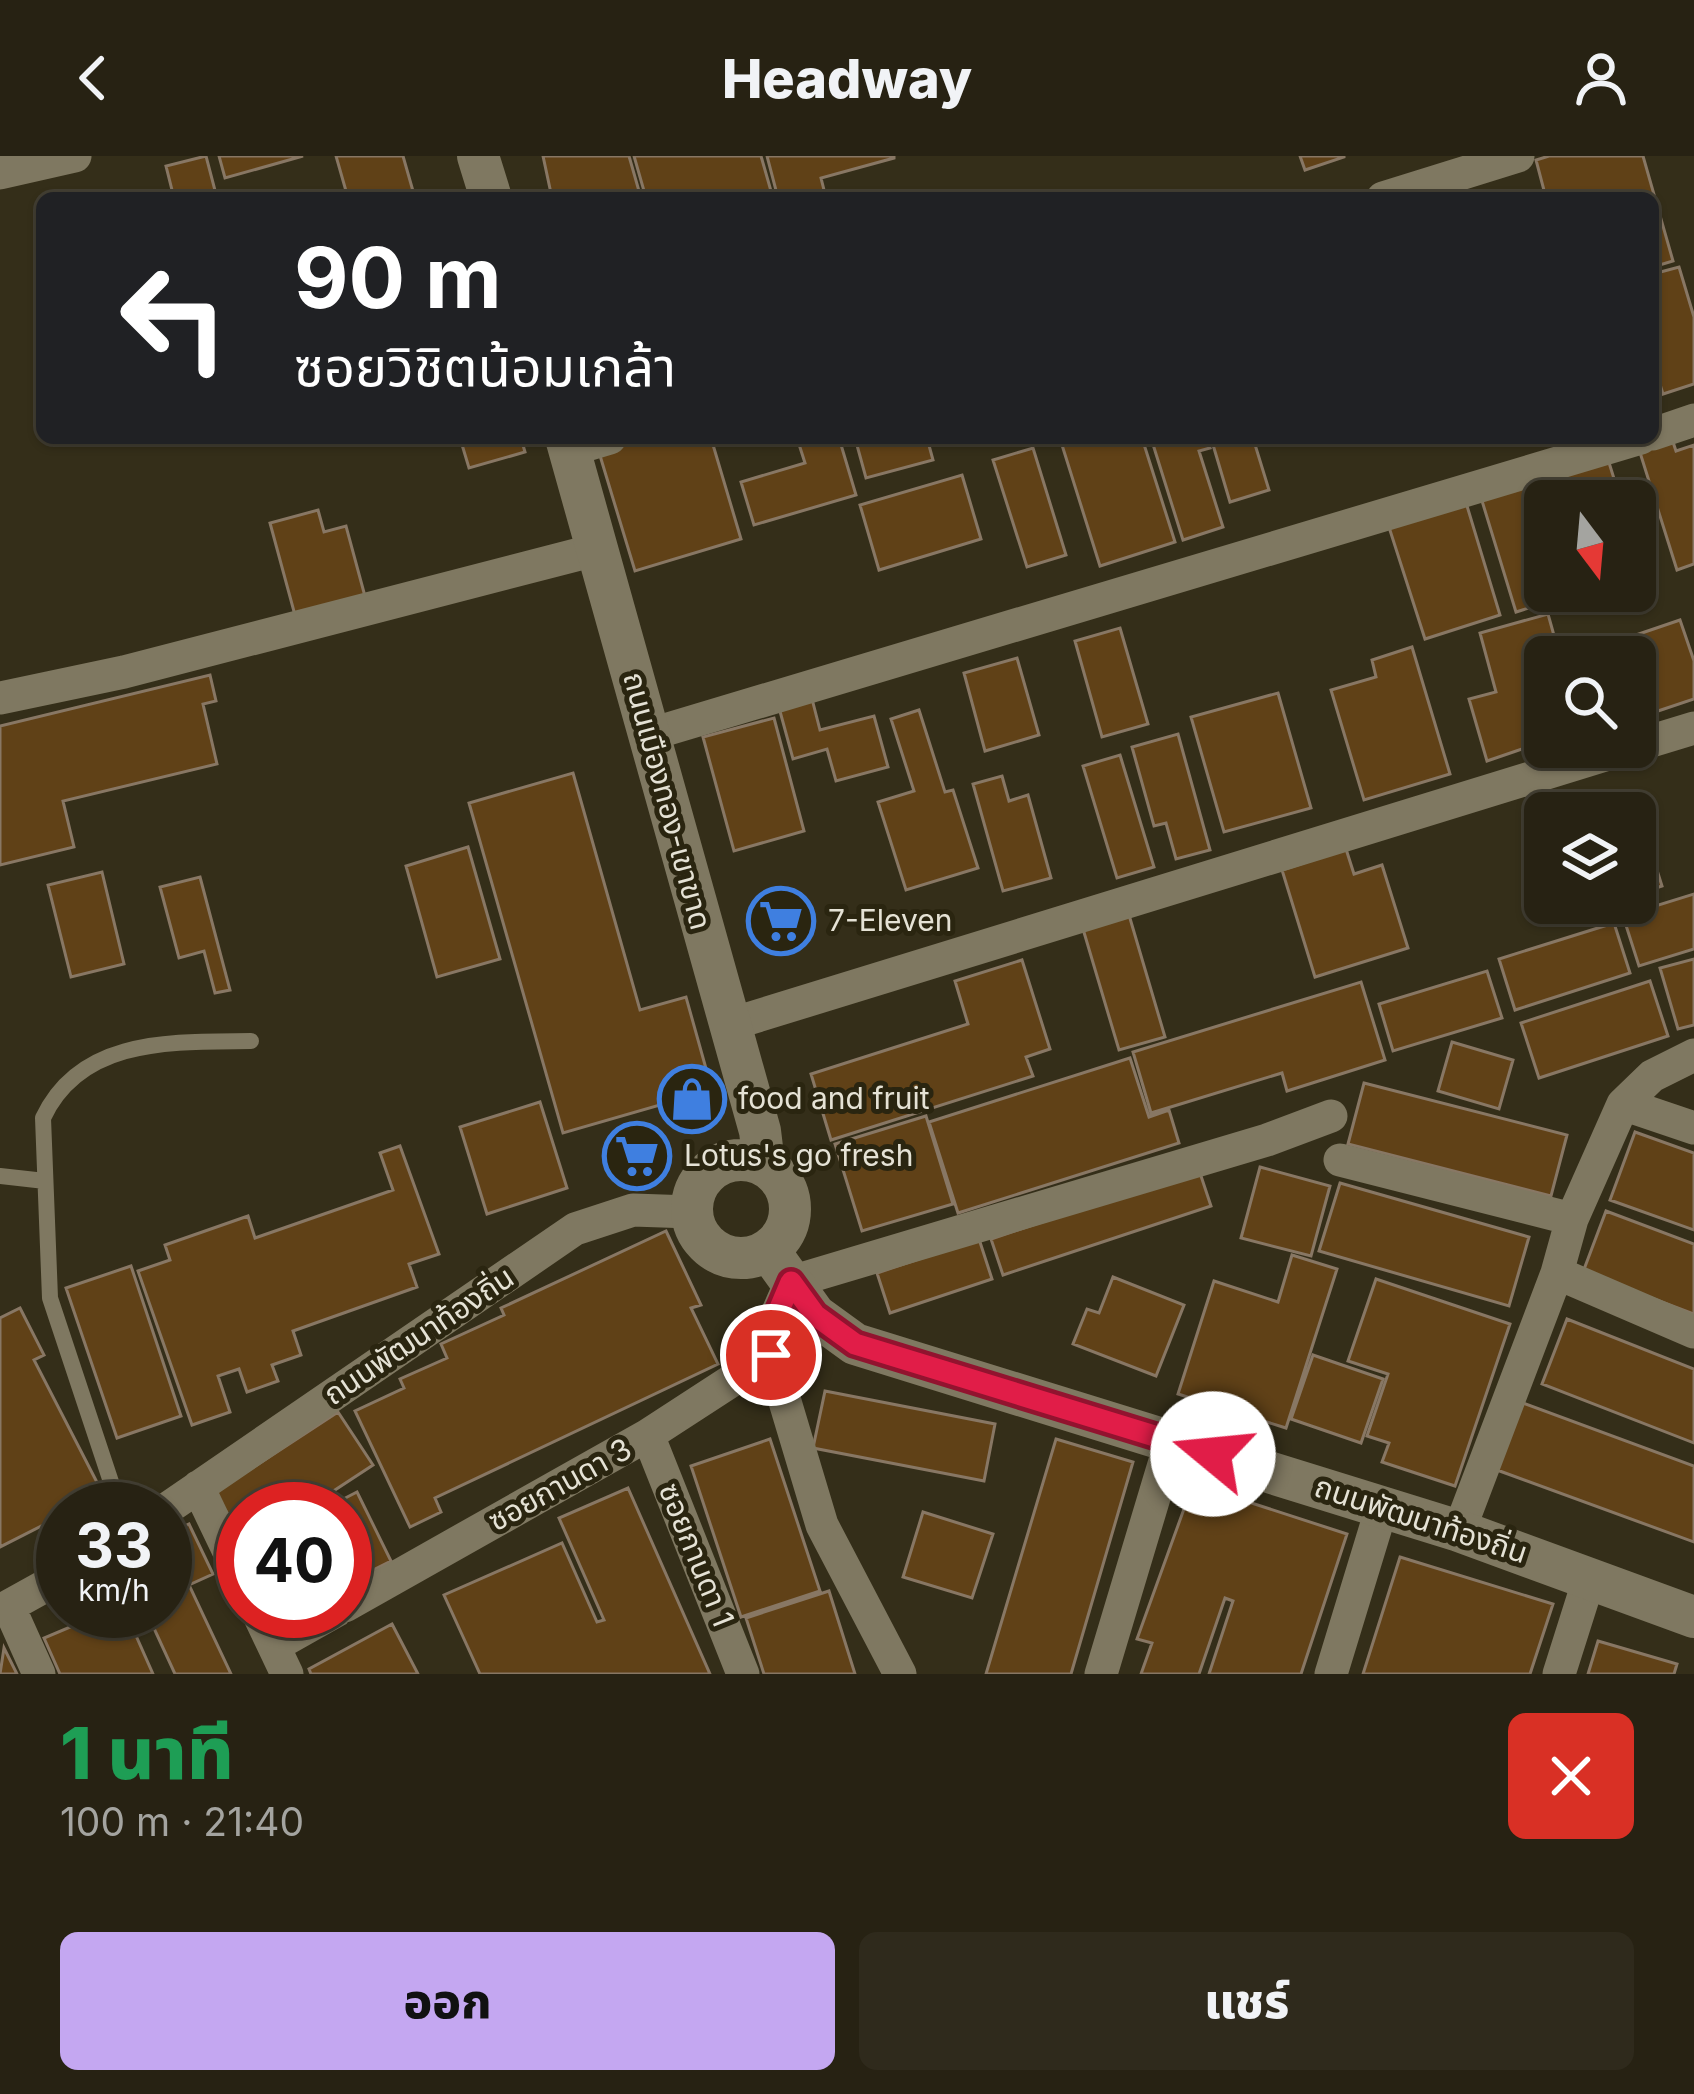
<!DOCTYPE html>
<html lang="th">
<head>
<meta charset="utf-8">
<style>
	body { margin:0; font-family:Inter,"Noto Sans Thai",sans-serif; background:#2f2a1c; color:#f1f3f6; height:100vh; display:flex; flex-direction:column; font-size:45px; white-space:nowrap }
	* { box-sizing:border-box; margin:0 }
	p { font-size:39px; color:#a4a4a0 }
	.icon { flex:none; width:66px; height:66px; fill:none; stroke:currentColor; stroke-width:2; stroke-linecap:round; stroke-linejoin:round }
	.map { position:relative; height:1518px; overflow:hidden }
	.side { display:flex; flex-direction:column; background:#272213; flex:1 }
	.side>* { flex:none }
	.top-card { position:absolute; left:36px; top:36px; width:1623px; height:252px; border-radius:18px; box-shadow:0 3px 9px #0004,0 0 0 3px #433f33; background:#202124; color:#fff; overflow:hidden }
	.needle { width:78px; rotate:164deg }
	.tools { position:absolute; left:1524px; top:324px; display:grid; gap:24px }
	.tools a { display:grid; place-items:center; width:132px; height:132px; border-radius:18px; background:#272213; box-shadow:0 3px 9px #0004,0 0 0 3px #433f33; font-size:60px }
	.speed { position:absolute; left:36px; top:1326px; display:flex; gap:24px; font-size:60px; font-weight:700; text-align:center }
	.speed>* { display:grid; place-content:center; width:156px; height:156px; border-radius:50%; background:#272213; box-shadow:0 3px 9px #0004,0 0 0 3px #433f33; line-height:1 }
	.speed small { font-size:30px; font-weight:400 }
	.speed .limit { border:18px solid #d22; background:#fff; color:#111 }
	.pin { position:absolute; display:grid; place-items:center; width:102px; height:102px; color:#fff; margin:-51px; border:6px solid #fff; border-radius:50%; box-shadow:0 3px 12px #0007 }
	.me { position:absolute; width:132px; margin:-66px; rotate:287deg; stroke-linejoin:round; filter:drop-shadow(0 0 9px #0008) }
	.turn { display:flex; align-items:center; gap:42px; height:252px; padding:0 60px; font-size:54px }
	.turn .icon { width:156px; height:156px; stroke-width:2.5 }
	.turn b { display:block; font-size:84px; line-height:102px }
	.round { display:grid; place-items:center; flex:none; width:126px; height:126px; border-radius:18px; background:#2f2a1c }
	.headline { display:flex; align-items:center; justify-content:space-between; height:204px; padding:0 60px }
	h1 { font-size:72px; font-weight:800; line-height:90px; color:#1e9e55 }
	.action { display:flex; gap:24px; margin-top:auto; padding:24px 60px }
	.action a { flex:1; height:138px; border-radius:18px; background:#c4a7f1; color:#111; font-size:48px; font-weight:800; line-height:138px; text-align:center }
	.action a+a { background:#2f2a1c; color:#f1f3f6 }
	header { display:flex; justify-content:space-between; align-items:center; height:156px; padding:0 60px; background:#272213; font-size:54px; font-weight:800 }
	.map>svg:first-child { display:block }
	.building { fill:#604117; stroke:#887764; stroke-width:3 }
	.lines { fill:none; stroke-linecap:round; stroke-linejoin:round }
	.service { stroke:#7f7861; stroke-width:16 }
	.minor { stroke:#7f7861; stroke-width:33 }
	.tertiary { stroke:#7f7861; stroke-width:42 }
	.route-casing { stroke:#92132f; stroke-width:30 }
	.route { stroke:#e11d48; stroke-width:21 }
	.labels { text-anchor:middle; stroke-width:10; stroke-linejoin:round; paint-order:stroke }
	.street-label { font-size:30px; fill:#e5e2d5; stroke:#2a2510 }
	.poi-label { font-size:30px; fill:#e5e2d5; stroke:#2a2510; text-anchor:start }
</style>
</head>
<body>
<header><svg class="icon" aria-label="back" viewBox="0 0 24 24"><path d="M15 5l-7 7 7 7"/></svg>Headway<svg class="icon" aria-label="person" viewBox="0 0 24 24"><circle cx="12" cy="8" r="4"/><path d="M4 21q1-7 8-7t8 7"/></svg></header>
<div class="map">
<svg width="1694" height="1518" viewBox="0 0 1694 1518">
	<rect width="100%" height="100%" fill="#342e19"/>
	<path class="building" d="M 206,0 L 217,42 L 174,42 L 166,10 Z
		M 219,0 L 303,0 L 225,22 Z
		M 336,0 L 403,0 L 415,42 L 348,42 Z
		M 543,0 L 629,0 L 641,42 L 552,42 Z
		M 634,0 L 761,0 L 773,42 L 646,42 Z
		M 767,0 L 894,0 L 894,2 L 821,22 L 826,42 L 778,42 Z
		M 1300,0 L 1344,0 L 1344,1 L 1305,14 Z
		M 1549,0 L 1643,0 L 1673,105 L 1653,111 L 1653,42 L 1546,42 L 1536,4 Z
		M 1679,111 L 1694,161 L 1694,228 L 1663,238 L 1653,206 L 1653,118 Z
		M 1670,277 L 1676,295 L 1694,289 L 1694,408 L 1677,414 L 1637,287 Z
		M 460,282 L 521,282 L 525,296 L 469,312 Z
		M 636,282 L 711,282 L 741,383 L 635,415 L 598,293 Z
		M 797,282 L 839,282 L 856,339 L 754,369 L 741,326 L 805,307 Z
		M 855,282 L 927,282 L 933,304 L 866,322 Z
		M 1085,282 L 1142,282 L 1175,386 L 1100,410 L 1062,289 Z
		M 1151,282 L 1206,282 L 1210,292 L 1199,295 L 1223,371 L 1183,384 Z
		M 1211,282 L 1253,282 L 1269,334 L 1230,346 Z
		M 1033,292 L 1066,399 L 1027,411 L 993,304 Z
		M 1606,297 L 1621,345 L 1566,345 L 1556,313 Z
		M 962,319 L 981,383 L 879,414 L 860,349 Z
		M 1531,320 L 1545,365 L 1545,435 L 1566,435 L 1568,440 L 1516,456 L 1479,335 Z
		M 1464,340 L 1500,459 L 1425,483 L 1387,365 Z
		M 318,354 L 324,376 L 346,370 L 366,444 L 296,463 L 270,367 Z
		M 1635,389 L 1651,440 L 1627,448 L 1623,435 L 1635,435 Z
		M 1548,458 L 1560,501 L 1545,501 L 1545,585 L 1487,605 L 1469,543 L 1496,536 L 1480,477 Z
		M 1680,464 L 1694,505 L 1694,543 L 1655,556 L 1630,481 Z
		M 1120,472 L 1148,568 L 1102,581 L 1075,485 Z
		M 1412,491 L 1450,618 L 1364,644 L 1331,534 L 1376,521 L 1372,504 Z
		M 1017,502 L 1039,579 L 985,595 L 964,517 Z
		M 210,519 L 216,545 L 203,548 L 217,608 L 63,645 L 74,691 L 0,709 L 0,570 Z
		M 1278,537 L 1311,652 L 1224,676 L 1191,561 Z
		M 811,539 L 820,574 L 874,560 L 888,611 L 836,625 L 827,593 L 793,603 L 778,548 Z
		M 919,554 L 945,636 L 953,634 L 978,712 L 906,734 L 878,646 L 914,635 L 891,563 Z
		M 774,562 L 804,675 L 734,695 L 703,581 Z
		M 1178,578 L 1210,694 L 1176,703 L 1166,667 L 1154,670 L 1132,591 Z
		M 1120,599 L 1154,711 L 1117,722 L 1083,610 Z
		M 573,617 L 640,854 L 686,841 L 712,934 L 563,977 L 469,647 Z
		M 1002,620 L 1009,645 L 1028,639 L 1051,722 L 1003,735 L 973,628 Z
		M 1641,663 L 1662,730 L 1635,739 L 1635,665 Z
		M 468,691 L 500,803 L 437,821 L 406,710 Z
		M 1346,693 L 1354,718 L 1382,709 L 1408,792 L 1315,821 L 1282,714 Z
		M 102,716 L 124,808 L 71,821 L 48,729 Z
		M 200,721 L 230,834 L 215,837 L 204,795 L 179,802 L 160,731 Z
		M 1694,738 L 1694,793 L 1639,810 L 1623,760 Z
		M 1129,759 L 1165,881 L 1119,894 L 1083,773 Z
		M 1614,767 L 1630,817 L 1515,854 L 1499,803 Z
		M 1694,803 L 1694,869 L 1678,873 L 1660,812 Z
		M 1022,804 L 1050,893 L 1026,901 L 1033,920 L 831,984 L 811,918 L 968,868 L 955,825 Z
		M 1487,815 L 1502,862 L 1393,895 L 1379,848 Z
		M 1650,825 L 1668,880 L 1539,922 L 1521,867 Z
		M 1361,826 L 1385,904 L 1287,935 L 1282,917 L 1151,957 L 1133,896 Z
		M 1452,886 L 1513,904 L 1499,953 L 1438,935 Z
		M 1130,902 L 1149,961 L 1169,954 L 1179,987 L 958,1057 L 929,966 Z
		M 1364,927 L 1567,979 L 1551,1040 L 1348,988 Z
		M 540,946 L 567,1032 L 487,1058 L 460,971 Z
		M 926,960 L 953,1048 L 862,1075 L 835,988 Z
		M 1635,976 L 1694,997 L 1694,1074 L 1610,1044 Z
		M 400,990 L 439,1098 L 409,1108 L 417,1131 L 293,1175 L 301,1199 L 272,1209 L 278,1225 L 247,1236 L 239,1213 L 218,1220 L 230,1256 L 192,1269 L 138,1115 L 170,1104 L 165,1089 L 248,1060 L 255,1082 L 393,1034 L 380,997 Z
		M 1260,1011 L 1330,1030 L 1311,1100 L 1241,1082 Z
		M 1199,1014 L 1211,1050 L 1003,1119 L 991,1083 Z
		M 1340,1027 L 1529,1081 L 1509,1150 L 1319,1095 Z
		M 1606,1055 L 1694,1088 L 1694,1158 L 1583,1116 Z
		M 666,1075 L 701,1149 L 691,1152 L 718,1208 L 435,1342 L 441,1356 L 410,1371 L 355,1255 L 404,1232 L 400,1223 L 447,1202 L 441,1188 L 504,1159 L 501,1152 Z
		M 979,1083 L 992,1123 L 890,1157 L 877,1117 Z
		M 1292,1099 L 1337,1113 L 1286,1272 L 1178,1238 L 1214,1125 L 1278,1146 Z
		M 131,1110 L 181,1260 L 117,1282 L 66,1132 Z
		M 1113,1121 L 1184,1149 L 1156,1220 L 1073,1188 L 1087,1153 L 1099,1157 Z
		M 1376,1123 L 1510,1168 L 1455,1330 L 1382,1306 L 1389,1287 L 1367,1280 L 1388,1218 L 1348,1205 Z
		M 20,1152 L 44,1199 L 34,1204 L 103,1338 L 63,1353 L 63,1359 L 0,1391 L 0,1162 Z
		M 1567,1163 L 1694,1213 L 1694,1287 L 1542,1228 Z
		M 1313,1199 L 1383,1223 L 1361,1287 L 1291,1263 Z
		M 825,1235 L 995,1268 L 984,1325 L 813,1292 Z
		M 1523,1247 L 1694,1310 L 1694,1386 L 1497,1314 Z
		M 338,1256 L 373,1309 L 306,1353 L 243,1353 L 243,1381 L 214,1337 Z
		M 770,1283 L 820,1435 L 741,1461 L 691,1310 Z
		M 1056,1283 L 1133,1306 L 1071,1518 L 986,1518 Z
		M 1193,1328 L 1347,1378 L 1301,1518 L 1209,1518 L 1233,1445 L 1225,1442 L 1199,1518 L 1141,1518 L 1152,1487 L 1137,1483 Z
		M 628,1332 L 710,1518 L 480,1518 L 444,1439 L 562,1387 L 597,1466 L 604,1464 L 559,1362 Z
		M 357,1336 L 391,1405 L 345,1428 L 345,1353 L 324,1353 Z
		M 923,1356 L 993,1378 L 972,1442 L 903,1421 Z
		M 189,1368 L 213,1418 L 189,1429 L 231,1518 L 175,1518 L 146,1455 L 165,1455 L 165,1379 Z
		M 1400,1401 L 1553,1448 L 1530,1518 L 1363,1518 Z
		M 829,1435 L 855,1518 L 764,1518 L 746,1462 Z
		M 108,1455 L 125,1455 L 153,1518 L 60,1518 L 44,1482 Z
		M 392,1468 L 418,1518 L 311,1518 L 309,1513 Z
		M 1598,1485 L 1677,1508 L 1674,1518 L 1588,1518 Z
		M 4,1492 L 17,1518 L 0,1518 Z"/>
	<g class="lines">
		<path class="service" d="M 0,1020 L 45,1025
			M 120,1353 L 50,1142 L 43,962 C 81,881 173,886 251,885"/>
		<path class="minor" d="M 0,17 L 75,0
			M 1383,42 L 1518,0
			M 1653,278 L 1694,264
			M 570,294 L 610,282
			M 0,542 L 124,516 L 599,393
			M 648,579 L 1641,282
			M 1635,590 L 1694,572
			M 728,869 L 1631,591
			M 1623,948 L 1694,972
			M 1340,1004 L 1572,1063
			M 1557,1117 L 1694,1176
			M 648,1279 L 743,1518
			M 198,1331 L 243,1425
			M 165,1354 L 575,1073 L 633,1054 L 691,1056
			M 1459,1375 L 1557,1117 L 1572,1063 L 1623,948 L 1652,920 L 1694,899
			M 345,1450 L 648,1279 L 771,1199
			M 9,1451 L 39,1518
			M 0,1455 L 63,1420
			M 257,1455 L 287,1518
			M 274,1490 L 336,1455
			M 900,1518 L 822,1369 L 771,1199 L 774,1165 L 791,1126 L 1267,984 L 1331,960
			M 1101,1518 L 1171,1285
			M 1331,1518 L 1382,1351
			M 1559,1518 L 1590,1420"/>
		<path class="tertiary" d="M 478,0 L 491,42
			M 566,282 L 760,975 L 764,1008
			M692 1053a49 49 0 1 1 98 0a49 49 0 1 1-98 0Z
			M 769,1095 L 815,1159 L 855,1188 L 1459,1375 L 1694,1461"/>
	</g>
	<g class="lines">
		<g class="route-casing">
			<path id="route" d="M 771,1199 L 774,1166 L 791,1126 L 815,1159 L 855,1188 L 1213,1298"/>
		</g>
		<use href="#route" class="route"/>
	</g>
	<defs>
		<g id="supermarket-ring" transform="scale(3.45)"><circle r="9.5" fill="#2a2510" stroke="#3f7fe0" stroke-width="1.5"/><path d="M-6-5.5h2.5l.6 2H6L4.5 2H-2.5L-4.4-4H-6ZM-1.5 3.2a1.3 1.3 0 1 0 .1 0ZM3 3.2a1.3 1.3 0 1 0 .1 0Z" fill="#3f7fe0"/></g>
		<g id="shop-ring" transform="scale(3.45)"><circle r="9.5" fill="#2a2510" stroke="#3f7fe0" stroke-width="1.5"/><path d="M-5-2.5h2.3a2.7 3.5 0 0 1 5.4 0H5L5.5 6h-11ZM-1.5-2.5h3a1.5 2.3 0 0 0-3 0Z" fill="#3f7fe0"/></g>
	</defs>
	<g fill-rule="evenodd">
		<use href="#supermarket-ring" x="781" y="765"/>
		<use href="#shop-ring" x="692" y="943"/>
		<use href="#supermarket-ring" x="637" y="1000"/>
	</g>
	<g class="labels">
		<g class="street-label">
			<text transform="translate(667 645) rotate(75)" y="10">ถนนเมืองทอง-เขาขาด</text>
			<text transform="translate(419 1180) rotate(-34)" y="10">ถนนพัฒนาท้องถิ่น</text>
			<text transform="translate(560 1329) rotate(-29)" y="10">ซอยกานดา 3</text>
			<text transform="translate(1421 1364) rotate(18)" y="10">ถนนพัฒนาท้องถิ่น</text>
			<text transform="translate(696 1399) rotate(68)" y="10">ซอยกานดา 1</text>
		</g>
		<g class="poi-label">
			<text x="828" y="775">7-Eleven</text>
			<text x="738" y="953">food and fruit</text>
			<text x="684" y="1010">Lotus's go fresh</text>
		</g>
	</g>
</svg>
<div class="tools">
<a><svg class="needle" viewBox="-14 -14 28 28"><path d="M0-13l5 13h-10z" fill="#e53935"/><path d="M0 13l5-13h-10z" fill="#a4a4a0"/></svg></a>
<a><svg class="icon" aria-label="search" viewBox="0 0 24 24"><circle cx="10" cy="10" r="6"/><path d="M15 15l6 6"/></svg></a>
<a><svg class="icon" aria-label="layers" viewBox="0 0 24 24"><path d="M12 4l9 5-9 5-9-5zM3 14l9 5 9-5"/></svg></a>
</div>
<div class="speed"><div>33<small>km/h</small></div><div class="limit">40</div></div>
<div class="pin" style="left:771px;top:1199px;background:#d93025"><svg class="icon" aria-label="arrive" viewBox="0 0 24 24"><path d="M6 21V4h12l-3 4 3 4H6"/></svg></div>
<svg class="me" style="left:1213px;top:1298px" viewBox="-20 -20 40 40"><circle r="19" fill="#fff"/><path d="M0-13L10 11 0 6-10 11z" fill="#e11d48"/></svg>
<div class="top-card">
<div class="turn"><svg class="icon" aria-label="left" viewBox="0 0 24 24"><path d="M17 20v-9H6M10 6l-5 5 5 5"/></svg><div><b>90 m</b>ซอยวิชิตน้อมเกล้า</div></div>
</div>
</div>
<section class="side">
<div class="headline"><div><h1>1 นาที</h1><p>100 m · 21:40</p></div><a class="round" style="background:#d93025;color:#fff"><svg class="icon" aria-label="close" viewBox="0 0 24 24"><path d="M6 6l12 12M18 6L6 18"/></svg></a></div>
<div class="action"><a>ออก</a><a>แชร์</a></div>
</section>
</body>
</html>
